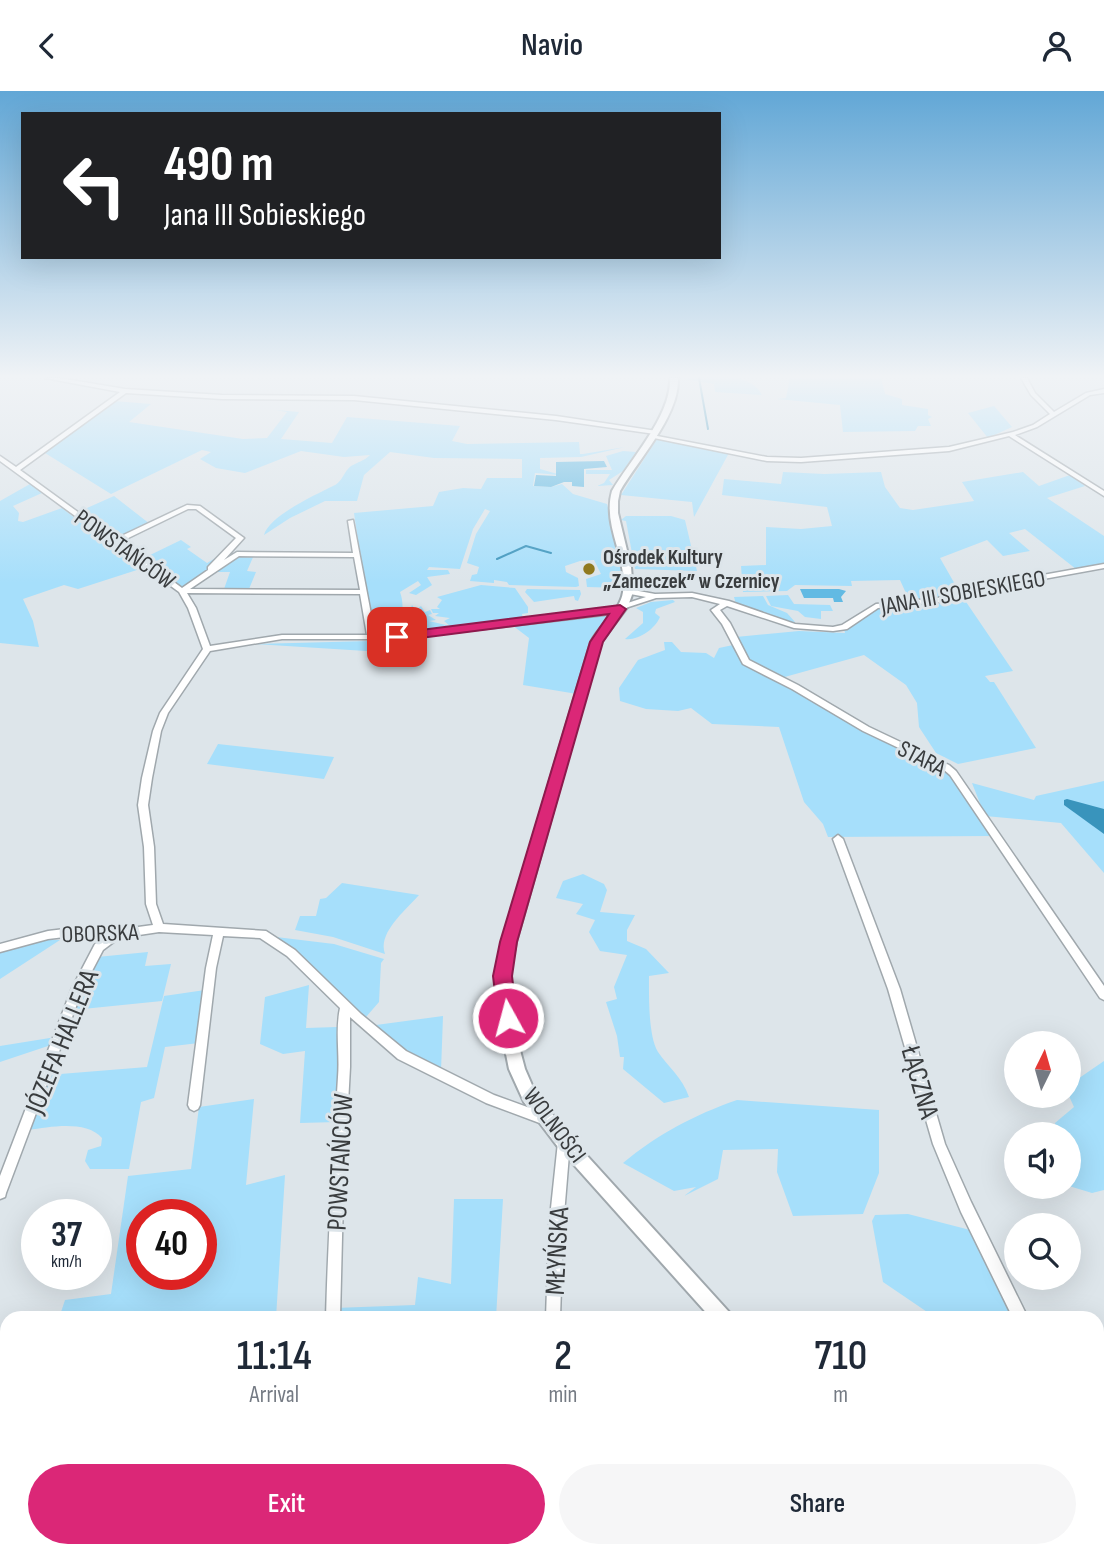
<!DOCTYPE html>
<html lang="en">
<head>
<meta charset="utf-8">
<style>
	body { margin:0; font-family:"Sofia Sans Condensed",sans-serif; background:#f6f6f7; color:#1f2937; height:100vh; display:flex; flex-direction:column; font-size:26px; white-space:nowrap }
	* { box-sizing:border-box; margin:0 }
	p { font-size:23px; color:#747a83 }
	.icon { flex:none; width:38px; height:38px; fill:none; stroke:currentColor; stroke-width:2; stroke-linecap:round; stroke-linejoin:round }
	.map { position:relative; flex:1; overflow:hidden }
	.sheet { position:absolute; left:0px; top:1220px; width:1104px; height:247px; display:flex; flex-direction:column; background:#fff; border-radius:21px 21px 0 0; box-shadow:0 7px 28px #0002 }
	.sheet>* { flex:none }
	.banner { position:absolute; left:21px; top:21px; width:700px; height:147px; border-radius:0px; box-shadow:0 7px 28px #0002; background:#202124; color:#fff; overflow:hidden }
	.needle { width:46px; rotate:5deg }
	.buttons { position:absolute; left:1004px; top:940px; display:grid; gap:14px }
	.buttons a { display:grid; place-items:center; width:77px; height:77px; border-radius:50%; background:#fff; box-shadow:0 7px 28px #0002; font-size:35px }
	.speed { position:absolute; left:21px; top:1108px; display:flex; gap:14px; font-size:35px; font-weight:700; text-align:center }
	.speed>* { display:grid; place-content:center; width:91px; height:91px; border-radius:50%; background:#fff; box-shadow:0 7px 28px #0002; line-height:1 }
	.speed small { font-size:18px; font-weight:400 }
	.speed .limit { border:10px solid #d22; background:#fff; color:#111 }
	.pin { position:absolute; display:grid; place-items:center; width:60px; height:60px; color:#fff; margin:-30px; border-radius:14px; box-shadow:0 4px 10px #0006 }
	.me { position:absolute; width:77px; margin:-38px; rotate:353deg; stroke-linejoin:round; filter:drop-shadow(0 0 5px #0008) }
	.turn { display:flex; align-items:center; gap:24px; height:147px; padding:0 28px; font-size:32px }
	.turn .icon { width:91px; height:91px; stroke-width:2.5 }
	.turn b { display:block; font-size:49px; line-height:60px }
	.eta { display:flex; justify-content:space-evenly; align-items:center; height:119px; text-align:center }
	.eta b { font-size:42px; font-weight:600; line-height:49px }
	.button { display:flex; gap:14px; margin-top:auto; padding:14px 28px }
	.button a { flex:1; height:80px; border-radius:42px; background:#db2777; color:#fff; font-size:28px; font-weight:600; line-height:80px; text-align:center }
	.button a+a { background:#f6f6f7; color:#1f2937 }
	header { display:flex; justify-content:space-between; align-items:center; height:91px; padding:0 28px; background:#fff; font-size:32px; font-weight:600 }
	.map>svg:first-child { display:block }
	.green { fill:#a6dffb; fill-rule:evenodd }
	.water { fill:#3994bc }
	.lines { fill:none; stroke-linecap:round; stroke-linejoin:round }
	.stream { stroke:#3994bc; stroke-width:2 }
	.building { fill:#62bae3 }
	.minor-casing { stroke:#a0a8ad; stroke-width:3 }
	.tertiary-casing { stroke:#a0a8ad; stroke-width:4 }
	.minor { fill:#fff; fill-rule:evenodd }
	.tertiary { fill:#fff; fill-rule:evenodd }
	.route { fill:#db2777; stroke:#8e194d; stroke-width:2 }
	.poi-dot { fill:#90791e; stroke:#dde5ea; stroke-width:2.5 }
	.labels { text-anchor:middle; stroke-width:6; stroke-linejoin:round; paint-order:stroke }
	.far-poi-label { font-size:21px; font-weight:bold; fill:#393c3e; stroke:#dde5ea; text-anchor:start }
	.street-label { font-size:24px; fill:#393c3e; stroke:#dde5ea }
	.near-street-label { font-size:28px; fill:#393c3e; stroke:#dde5ea }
</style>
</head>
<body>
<header><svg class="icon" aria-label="back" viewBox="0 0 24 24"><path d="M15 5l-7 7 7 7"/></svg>Navio<svg class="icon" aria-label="person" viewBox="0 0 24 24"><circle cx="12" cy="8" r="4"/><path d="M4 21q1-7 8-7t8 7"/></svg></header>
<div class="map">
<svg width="1104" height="1465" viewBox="0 0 1104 1465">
	<rect width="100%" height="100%" fill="#dde5ea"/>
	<path class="green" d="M 678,287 C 703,287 749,278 762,304 L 715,301 L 714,293 Z
		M 790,287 L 881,287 L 885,303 L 902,308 L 902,314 L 928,318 L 928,324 L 932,326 L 928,328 L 931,335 L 918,335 L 915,340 L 843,341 L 840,314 L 777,308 L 786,307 Z
		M 114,310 L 151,313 L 129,331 L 243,348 L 267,347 L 287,321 L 276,319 L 299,321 L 281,348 L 332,352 L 347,326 L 460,335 L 452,350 L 467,353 L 579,351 L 580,363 L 583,363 L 625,356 L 581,366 L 540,367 L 540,378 L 561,384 L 535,382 L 533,395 L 551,396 L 562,393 L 573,403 L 607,413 L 616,447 L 623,497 L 587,496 L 586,488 L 601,483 L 594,469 L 580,470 L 565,475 L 566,481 L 578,487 L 579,495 L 576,496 L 509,494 L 507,491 L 494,489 L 494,492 L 470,490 L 472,484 L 477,483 L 479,476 L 467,472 L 476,443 L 490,420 L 485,418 L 473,438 L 460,478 L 429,476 L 427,479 L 448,479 L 450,483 L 427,486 L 432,494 L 416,504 L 409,502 L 421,494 L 418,490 L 400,501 C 405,515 403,534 391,544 L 376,545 L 365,499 L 354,422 L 433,415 L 439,401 L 463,397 L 481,398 L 487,387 L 522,387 L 522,368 L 434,367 L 390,361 L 364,384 L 357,410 L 325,410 L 290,427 L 264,444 C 269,425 315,404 333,395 C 342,392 344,380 351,375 C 358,371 364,370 370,364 L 344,366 L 301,360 L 245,382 L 216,377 L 200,368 L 211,361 L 202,359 L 111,403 L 45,362 L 34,367 Z
		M 994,315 L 1012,336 L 988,347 L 968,322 Z
		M 657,348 L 729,362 L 694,426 L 692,411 L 621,404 Z
		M 623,360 L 636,361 L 623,380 L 609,389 L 613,394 L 597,395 L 604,392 L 610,383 L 586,383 L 586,379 L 612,379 L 606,365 Z
		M 783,381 L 824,383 L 881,381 L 885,396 L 900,417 L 913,419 L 974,410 L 962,391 L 1023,381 L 1039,395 L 1070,384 L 1085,395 L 1047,407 L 1104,445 L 1104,474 L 1076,478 L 1025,438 L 1009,442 L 1030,460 L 1003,465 L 987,449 L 940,467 L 960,502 L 939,509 L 910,511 L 900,489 L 851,490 L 852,495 L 795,494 L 787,500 L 743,501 L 741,475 L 766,474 L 766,436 L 801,438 L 832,435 L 827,416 L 722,404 L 724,388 L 781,393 Z
		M 30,393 L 42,402 L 13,415 L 19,422 L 18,430 L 23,431 L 62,417 L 140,478 L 78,498 L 64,494 L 23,508 L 33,530 L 39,556 L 0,552 L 0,410 Z
		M 114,405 L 150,433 L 116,450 L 78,421 Z
		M 626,425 L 671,425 L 685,429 L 697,480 L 635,478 L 626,430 L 621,429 Z
		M 181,449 L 191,456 L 187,458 L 207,472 L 224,462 L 210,477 L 182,497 L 130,460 L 134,458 L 146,466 Z
		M 254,464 L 247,480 L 256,481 L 249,498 L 224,498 L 230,481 L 210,481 L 237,465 Z
		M 481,494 L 515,497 L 528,516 L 528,522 L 522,523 L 523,528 L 554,525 L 554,527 L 401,542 L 412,514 L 417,521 L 410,524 L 419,522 L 419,524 L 420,522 L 418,517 L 421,515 L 425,521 L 430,519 L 432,523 L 428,524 L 436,529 L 429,530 L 450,535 L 444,530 L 450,527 L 435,525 L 439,522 L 433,522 L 431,518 L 440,518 L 437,516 L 442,509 L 437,506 Z
		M 527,498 L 580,499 L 581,503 L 578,510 L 575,509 L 574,505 L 534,511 L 525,501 Z
		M 788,504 L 794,513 L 830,514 L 833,520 L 821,520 L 821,528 L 805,526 L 798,520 L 771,515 L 766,505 Z
		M 763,505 L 768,514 L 787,522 L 795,531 L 783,530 L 736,513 L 734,506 Z
		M 962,505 L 1013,580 L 985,585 L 990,591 L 994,591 L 1036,657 L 958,673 L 936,662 L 919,636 L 917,612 L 906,594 L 864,564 L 781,587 L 749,570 L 736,546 L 799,540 L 845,542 L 844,538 L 880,516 L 942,512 Z
		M 673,509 L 675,511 L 656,518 L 655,522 L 660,526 C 655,538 638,550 625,548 L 643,532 L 643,521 L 636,517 L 651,511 Z
		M 604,523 L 609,526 L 597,542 L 577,603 L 523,594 L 529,547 L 512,534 Z
		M 408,549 L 398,562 L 255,553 Z
		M 664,551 L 672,551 L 681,561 L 706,562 L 714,567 L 719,557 L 733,554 L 744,571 L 869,643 L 943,677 L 956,689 L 992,745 L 828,746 L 823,733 L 804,711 L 779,636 L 712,633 L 691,617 L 678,620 L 646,618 L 620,610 L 619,597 L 638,569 L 665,559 Z
		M 218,653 L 334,666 L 324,688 L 207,673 Z
		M 1104,690 L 1104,782 L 1061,732 L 985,725 L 972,692 L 1034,709 L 1036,705 Z
		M 583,783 L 604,793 L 607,799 L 600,821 L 635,824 L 627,839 L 627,850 L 646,858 L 669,882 L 649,885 C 649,904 648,945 658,961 C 669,977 682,986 689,1006 L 664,1012 L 623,978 L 624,966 L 620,966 L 617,945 L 606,911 L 617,908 L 614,896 L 627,864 L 600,860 L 589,841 L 595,829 L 576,823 L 583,813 L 556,807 L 563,790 Z
		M 342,792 L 419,804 C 406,819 377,842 385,863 L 333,846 L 295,839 L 300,825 L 316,825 L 320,808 L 326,807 Z
		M 276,846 L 334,853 L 384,868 L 381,872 L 379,911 L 366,926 Z
		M 43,849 L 60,849 L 0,888 L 0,862 Z
		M 148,861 L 145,875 L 171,873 L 162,910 L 73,919 L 97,866 Z
		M 309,894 L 306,937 L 337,936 L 340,944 L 337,1031 L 300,1032 L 305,960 L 283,963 L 260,953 L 265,906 Z
		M 205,899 L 199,952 L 165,956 L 154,1007 L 141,1011 L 129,1078 L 90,1078 L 85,1070 L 88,1059 L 101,1055 L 102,1047 C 86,1029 50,1036 29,1039 L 48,984 L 147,976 L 164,905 Z
		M 443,925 L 441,980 L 405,961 L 365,929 L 376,934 Z
		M 56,946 L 54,953 L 0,971 L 0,955 Z
		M 1104,970 L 1104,1099 L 1092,1102 L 1069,1095 L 1069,1043 L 1058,1043 L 1055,1032 L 1074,1016 L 1069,1005 L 1069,994 Z
		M 254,1008 L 246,1094 L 285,1084 L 276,1227 L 59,1227 L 65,1209 L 111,1203 L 128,1085 L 191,1078 L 199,1016 ZM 142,1124 L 201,1124 L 201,1183 L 142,1183 Z
		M 737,1009 L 879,1019 L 879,1082 L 863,1123 L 793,1125 L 777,1081 L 778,1058 L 723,1059 L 718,1088 L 684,1105 L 696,1096 L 674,1100 L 623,1072 C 658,1043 694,1024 737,1009 Z
		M 454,1108 L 503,1108 L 496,1227 L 335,1227 L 335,1217 L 415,1214 L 418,1186 L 451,1193 Z
		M 908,1123 L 974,1140 L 1015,1227 L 936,1227 L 883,1191 L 872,1130 L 875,1124 Z
		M 59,1460 L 323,1460 L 323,1465 L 58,1465 Z
		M 334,1460 L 441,1460 L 440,1465 L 334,1465 Z"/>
	<path class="water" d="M 1067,708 L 1104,718 L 1104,743 L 1064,714 L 1064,709 Z"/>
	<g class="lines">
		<path class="stream" d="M 699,287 L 708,338
			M 497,468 L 526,455 L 551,462"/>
	</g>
	<path class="building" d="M 604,370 L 607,376 L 584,378 L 584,396 L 572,395 L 572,391 L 564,391 L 551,396 L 534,395 L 536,384 L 556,385 L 556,371 Z
		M 800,498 L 839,498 L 846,500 L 841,506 L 843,511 L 834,511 L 833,507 L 804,507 Z"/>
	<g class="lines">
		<g class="minor-casing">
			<path id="minor" d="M 45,287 L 59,287 L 125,298 L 222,304 L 354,305 L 556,325 L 657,340 L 657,342 L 655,343 L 556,329 L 354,309 L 222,308 L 126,302 L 20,379 L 115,448 L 187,414 L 200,415 L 244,447 L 224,469 L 237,461 L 353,462 L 348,430 L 353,429 L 375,544 L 397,544 L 603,520 L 646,506 L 625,502 L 624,500 L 628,498 L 655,503 L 692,502 L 729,510 L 795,533 L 833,536 L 842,534 L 876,513 L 938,507 L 976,496 L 1104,473 L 1104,477 L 977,500 L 939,511 L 878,517 L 847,538 L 833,540 L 794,537 L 727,515 L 720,519 L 730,532 L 749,569 L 798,594 L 869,636 L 949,674 L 956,680 L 1104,895 L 1104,909 L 1100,907 L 950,684 L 943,678 L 863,640 L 792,598 L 743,573 L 722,533 L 711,519 L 720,513 L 692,506 L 656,507 L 604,524 L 397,548 L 282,548 L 210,560 L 168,622 L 161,640 L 152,687 L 148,714 L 154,756 L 156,813 L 163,833 L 266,840 L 295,859 L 361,923 L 406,960 L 494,1004 L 549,1024 L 551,1028 L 549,1032 L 545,1034 L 486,1012 L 398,968 L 350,926 L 350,976 L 343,1106 L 340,1227 L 326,1227 C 328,1146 333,1066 338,986 C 340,963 335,940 340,917 L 287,865 L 260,847 L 223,845 L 216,877 L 200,1014 L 198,1018 L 194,1020 L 190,1018 L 188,1014 L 206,877 L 213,844 L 159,841 L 119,847 L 103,859 L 83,897 L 6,1102 L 5,1106 L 0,1108 L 0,1085 L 72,897 L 95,853 L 104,847 L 73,845 L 48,848 L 0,861 L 0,853 L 48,840 L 73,837 L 116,839 L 153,834 L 146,813 L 144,756 L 138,714 L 142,687 L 153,640 L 160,622 L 203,558 L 188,517 L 179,501 L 0,370 L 0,365 L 16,376 L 120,301 ZM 188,418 L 196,418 L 236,447 L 208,476 L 208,479 L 182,497 L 120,451 ZM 239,465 L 354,466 L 360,499 L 190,498 ZM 187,502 L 360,503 L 367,544 L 282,544 L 210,555 L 196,517 Z
				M 1021,287 L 1027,287 L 1035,302 L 1054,321 L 1086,302 L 1104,298 L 1104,302 L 1090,304 L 1037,336 L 1015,344 L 1104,400 L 1104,405 L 1009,345 L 949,360 L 801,371 L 767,370 L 649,346 L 652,344 L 767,366 L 801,367 L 949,356 L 1013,341 L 1033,334 L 1050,323 L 1031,304 Z
				M 838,744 L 843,748 L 900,898 L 945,1053 L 971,1111 L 1028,1227 L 1013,1227 L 961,1121 L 933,1053 L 888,898 L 833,748 Z
				M 564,1045 L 568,1047 L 570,1051 L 563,1136 L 560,1227 L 546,1227 L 549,1136 L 558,1051 L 560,1047 Z
				M 1097,1416 L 1103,1418 L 1104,1422 L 1104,1453 L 1098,1451 L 1097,1448 Z
				M 320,1460 L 336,1460 L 335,1465 L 319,1465 Z
				M 563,1460 L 579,1460 L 580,1465 L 564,1465 Z"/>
		</g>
		<g class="tertiary-casing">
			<path id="tertiary" d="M 670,287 L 678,287 C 680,324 638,369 620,400 L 618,410 L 618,422 L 631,476 L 633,501 L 628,515 L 601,551 L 516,851 L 509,885 L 517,948 L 525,978 L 535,1001 L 570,1046 L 729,1221 L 732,1227 L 711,1227 L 558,1056 L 524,1011 L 509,978 L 503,948 L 495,885 L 502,851 L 591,551 C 599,534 620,521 623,501 C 628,467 602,435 612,400 C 630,369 672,324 670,287 Z
				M 937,1460 L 964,1460 L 966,1465 L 939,1465 Z"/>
		</g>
		<use href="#minor" class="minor"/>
		<use href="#tertiary" class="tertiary"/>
	</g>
	<linearGradient id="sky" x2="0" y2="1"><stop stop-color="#62a7d6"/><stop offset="0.58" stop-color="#f0f3f6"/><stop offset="1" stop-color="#f0f3f6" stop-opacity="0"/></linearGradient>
	<rect width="1104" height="492" fill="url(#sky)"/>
	<path class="route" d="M 620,514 L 626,518 L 603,551 L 517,851 L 512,885 L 517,927 L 514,932 L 508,935 L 501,932 L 498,927 L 493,885 L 500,851 L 590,551 L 609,523 L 397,550 L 390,546 L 397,542 Z"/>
	<circle class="poi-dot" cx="589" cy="478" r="7"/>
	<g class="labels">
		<g class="far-poi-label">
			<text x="603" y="473">Ośrodek Kultury<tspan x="603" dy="24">„Zameczek” w Czernicy</tspan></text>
		</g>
		<g class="street-label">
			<text transform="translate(125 458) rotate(36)" y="8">POWSTAŃCÓW</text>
			<text transform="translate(963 501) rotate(-10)" y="8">JANA III SOBIESKIEGO</text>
			<text transform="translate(922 667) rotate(27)" y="8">STARA</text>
			<text transform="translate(100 842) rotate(-2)" y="8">OBORSKA</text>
			<text transform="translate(555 1034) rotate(53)" y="8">WOLNOŚCI</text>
		</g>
		<g class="near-street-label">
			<text transform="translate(61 950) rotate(-68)" y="10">JÓZEFA HALLERA</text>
			<text transform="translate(921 991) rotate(74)" y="10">ŁĄCZNA</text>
			<text transform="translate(339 1071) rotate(-87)" y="10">POWSTAŃCÓW</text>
			<text transform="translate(556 1160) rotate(-87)" y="10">MŁYŃSKA</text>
		</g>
	</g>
</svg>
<div class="buttons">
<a><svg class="needle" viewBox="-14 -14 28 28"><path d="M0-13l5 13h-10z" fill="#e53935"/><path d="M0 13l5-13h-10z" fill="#747a83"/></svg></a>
<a><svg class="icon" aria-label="sound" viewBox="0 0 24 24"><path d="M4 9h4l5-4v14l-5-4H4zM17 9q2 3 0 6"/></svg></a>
<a><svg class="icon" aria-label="search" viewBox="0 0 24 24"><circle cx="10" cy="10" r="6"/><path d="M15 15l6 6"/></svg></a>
</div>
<div class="speed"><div>37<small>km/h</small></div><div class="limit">40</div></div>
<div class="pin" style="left:397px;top:546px;background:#d93025"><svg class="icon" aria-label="arrive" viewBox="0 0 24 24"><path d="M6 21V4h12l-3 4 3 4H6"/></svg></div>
<svg class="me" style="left:508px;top:927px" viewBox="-20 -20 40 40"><circle r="17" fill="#db2777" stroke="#fff" stroke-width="3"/><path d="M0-11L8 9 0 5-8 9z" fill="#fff"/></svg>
<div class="banner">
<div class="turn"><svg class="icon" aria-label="left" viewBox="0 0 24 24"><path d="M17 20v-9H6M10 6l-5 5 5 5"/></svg><div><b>490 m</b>Jana III Sobieskiego</div></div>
</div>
<section class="sheet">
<div class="eta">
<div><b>11:14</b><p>Arrival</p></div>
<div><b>2</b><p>min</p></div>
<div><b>710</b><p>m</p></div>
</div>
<div class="button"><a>Exit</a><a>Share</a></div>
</section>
</div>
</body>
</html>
